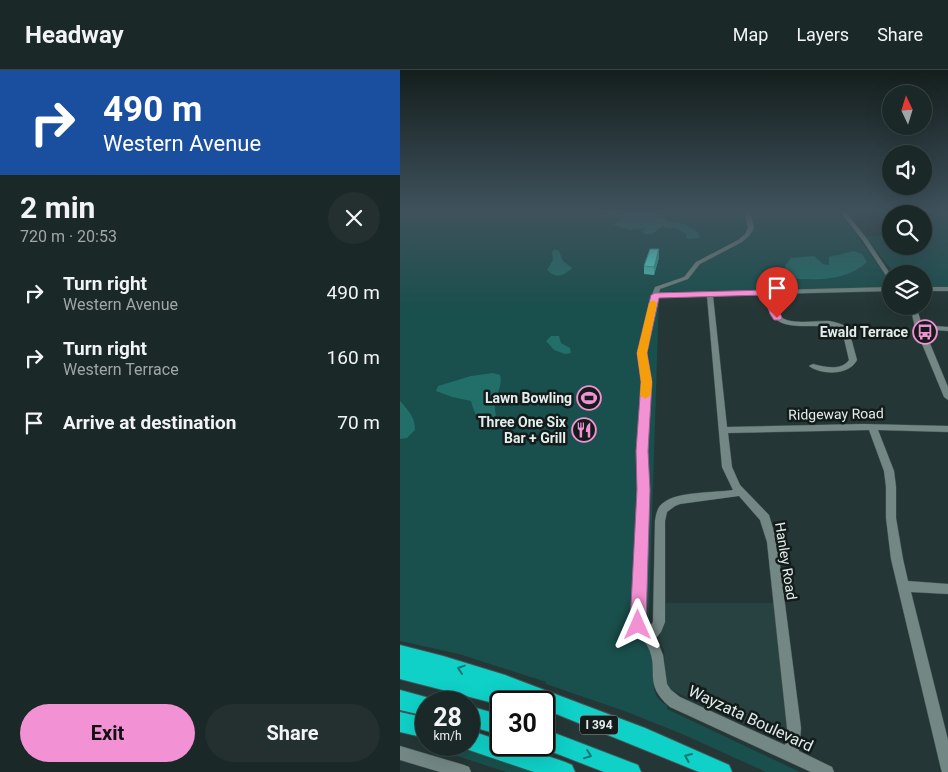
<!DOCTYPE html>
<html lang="en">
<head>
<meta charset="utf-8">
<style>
	body { margin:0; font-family:Roboto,sans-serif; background:#243030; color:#f1f3f6; height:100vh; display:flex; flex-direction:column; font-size:19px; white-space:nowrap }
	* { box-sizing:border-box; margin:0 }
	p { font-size:16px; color:#a0a6a8 }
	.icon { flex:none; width:28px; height:28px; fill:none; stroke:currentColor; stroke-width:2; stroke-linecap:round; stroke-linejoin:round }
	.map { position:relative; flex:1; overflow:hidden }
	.details { display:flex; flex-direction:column; background:#1b2828; width:400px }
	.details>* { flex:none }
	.top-card { background:#1a4fa0; color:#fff; overflow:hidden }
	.needle { width:32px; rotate:356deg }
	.tools { position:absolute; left:482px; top:15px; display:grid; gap:10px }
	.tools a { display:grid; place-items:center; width:50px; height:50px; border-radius:50%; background:#1b2828; box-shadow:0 5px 20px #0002,0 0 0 1px #394445; font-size:25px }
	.speed { position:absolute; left:15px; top:621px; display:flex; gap:10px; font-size:25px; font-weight:700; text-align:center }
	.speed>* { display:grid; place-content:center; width:65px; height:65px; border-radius:50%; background:#1b2828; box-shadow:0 5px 20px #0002,0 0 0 1px #394445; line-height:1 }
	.speed small { font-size:12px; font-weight:400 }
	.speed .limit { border:2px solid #111; border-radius:8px; background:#fff; color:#111 }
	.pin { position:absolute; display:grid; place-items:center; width:42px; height:42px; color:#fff; margin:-51px -21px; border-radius:50% 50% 50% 0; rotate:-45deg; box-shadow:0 0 5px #0007 }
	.pin .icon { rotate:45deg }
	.me { position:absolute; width:55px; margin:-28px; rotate:0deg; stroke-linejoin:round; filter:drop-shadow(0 0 4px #0008) }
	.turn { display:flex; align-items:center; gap:18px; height:105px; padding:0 20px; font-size:22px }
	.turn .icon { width:65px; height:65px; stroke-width:2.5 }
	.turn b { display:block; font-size:35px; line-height:42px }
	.round { display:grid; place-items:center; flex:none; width:52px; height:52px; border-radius:26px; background:#243030 }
	.headline { display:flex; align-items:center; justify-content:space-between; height:85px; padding:0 20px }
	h1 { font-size:30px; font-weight:700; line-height:38px }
	.primary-button { display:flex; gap:10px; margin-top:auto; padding:10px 20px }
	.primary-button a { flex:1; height:58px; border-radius:30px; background:#f391d5; color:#111; font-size:20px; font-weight:700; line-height:58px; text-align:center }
	.primary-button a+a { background:#243030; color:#f1f3f6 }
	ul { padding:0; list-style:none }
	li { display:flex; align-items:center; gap:15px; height:65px; padding:0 20px }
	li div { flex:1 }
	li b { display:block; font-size:19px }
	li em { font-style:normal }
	header { display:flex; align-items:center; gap:30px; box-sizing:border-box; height:70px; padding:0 25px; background:#1b2828; border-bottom:1px solid #394445 }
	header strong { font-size:24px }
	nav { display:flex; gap:28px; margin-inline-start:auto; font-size:18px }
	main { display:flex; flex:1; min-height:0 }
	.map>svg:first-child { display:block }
	.built { fill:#274240 }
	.green { fill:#194f4c }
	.water { fill:#226e69 }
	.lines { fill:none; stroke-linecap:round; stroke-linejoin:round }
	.minor-casing { stroke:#445452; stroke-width:1 }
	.highway-casing { stroke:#445452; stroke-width:2 }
	.minor { fill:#738785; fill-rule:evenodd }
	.highway { fill:#0fd1c8; fill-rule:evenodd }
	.wall { fill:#4dc7bf }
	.shaded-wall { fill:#3fa29b }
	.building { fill:#5ae7de; stroke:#3fa29b }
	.oneway { stroke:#127672 }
	.route { fill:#f391d5; stroke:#9e5e8a }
	.slow { fill:#f59e0b }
	.labels { text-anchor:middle; stroke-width:5; stroke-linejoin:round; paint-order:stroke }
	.shield { fill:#141c1b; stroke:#a4aead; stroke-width:1 }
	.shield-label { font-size:12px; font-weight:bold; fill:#e2edec }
	.poi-label { font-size:14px; font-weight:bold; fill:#e2edec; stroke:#141c1b; text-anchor:end }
	.street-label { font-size:14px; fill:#e2edec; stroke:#141c1b }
	.near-street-label { font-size:16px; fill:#e2edec; stroke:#141c1b }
</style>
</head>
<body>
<header>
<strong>Headway</strong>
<nav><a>Map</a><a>Layers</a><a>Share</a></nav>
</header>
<main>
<section class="details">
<div class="top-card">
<div class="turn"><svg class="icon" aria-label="right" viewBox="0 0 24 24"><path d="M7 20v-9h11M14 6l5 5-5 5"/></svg><div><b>490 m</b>Western Avenue</div></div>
</div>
<div class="headline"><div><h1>2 min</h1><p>720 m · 20:53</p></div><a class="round"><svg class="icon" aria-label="close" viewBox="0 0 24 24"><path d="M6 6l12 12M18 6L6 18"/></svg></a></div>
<ul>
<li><svg class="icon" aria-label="right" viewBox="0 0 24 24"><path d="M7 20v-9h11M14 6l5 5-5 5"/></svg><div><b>Turn right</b><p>Western Avenue</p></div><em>490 m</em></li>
<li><svg class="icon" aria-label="right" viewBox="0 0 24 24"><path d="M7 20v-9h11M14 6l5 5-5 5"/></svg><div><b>Turn right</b><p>Western Terrace</p></div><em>160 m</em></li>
<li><svg class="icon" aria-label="arrive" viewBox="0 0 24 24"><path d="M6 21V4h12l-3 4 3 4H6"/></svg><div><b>Arrive at destination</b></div><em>70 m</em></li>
</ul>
<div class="primary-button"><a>Exit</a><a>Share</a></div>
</section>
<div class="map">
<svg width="548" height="702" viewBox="0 0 548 702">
	<rect width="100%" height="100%" fill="#243635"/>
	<path class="built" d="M 264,533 L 374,533 L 387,659 L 386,664 L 380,668 L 365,663 L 269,619 L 266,614 L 264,580 L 258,568 L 265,553 Z"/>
	<path class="green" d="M 0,140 L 345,140 L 348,156 L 342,167 L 299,190 L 283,207 L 258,215 L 254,219 L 252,227 L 259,227 L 248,574 C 249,578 252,584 253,589 C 256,606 247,625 267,635 L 267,639 L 400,702 L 366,702 L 282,664 L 227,642 L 146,614 L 146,612 L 59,584 L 0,571 Z
		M 350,140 L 439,140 L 491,213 L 491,217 L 259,222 L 259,219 L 288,208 L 303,192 L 344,171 L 352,161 Z
		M 536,140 L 548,143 L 548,217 L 524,216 L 524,204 L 495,204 L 465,166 L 491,165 L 491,176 L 524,176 L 524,155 Z
		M 52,676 L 145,702 L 106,702 L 48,683 Z"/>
	<path class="water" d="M 173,140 L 264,140 L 257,146 L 264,148 L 267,152 C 277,151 297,156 300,168 L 287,169 L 286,164 L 277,158 L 268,158 L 263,156 L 252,164 L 245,164 L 242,162 L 246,158 L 230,160 L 214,155 L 216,152 L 223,149 L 223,145 Z
		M 155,179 L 159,181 L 163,191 L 172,198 C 164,206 156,209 147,200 L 153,190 L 152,182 Z
		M 454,181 L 462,184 L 467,192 C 451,207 429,210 408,209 C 403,209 396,210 392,207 C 390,206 388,204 385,203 L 385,196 L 391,188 L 414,186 L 423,194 L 429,195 L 429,187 Z
		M 151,266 L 159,266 L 161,273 L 170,278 L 171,283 L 165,284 L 154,280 L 146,271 Z
		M 93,303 L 100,305 C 104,318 91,329 96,345 L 92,350 C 77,354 74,342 71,331 L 52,327 L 36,321 L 38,316 L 71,306 Z
		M 0,331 C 9,341 15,347 15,360 L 7,368 L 0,369 Z"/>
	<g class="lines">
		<g class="minor-casing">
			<path id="minor" d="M 344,140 L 350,140 L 354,158 L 349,166 L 342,172 L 300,194 L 288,209 L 260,219 L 259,223 L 491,217 L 491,221 L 372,224 C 374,230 374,237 377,243 C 386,257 415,250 429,251 C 436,252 441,254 448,257 L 457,290 C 449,306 421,305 409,296 L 413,294 C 425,297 441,301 449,290 L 442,260 C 422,250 382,265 371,243 C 368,238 367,230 365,224 L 313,226 L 327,357 L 463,354 L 548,356 L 548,362 L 478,360 L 494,401 L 496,417 L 496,448 L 503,489 L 508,511 L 548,514 L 548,524 L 511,522 L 548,670 L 548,702 L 542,702 L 541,699 L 491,489 L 486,448 L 486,417 L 484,401 L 469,360 L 328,363 L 332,397 L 340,415 L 369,445 L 377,472 L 401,658 L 399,681 L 432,697 L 434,702 L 411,702 L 270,637 C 242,613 260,601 248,577 C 245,570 238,569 234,563 C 232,559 232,553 231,548 L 242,312 L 238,283 L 252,225 L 255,217 L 284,207 L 296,192 L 338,170 L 345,164 L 348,158 ZM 307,226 L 322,397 L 333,420 C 314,423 278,421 263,433 C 257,437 256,445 255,451 L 253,552 L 248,559 L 245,557 L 243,548 L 250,312 L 246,283 L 258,227 ZM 339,426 L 360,450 L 367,472 L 387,658 L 385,675 L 280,627 L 271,620 L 267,614 L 263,585 L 256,568 L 261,562 L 265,552 L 265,451 L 267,442 L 275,436 L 280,434 Z
				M 439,140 L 444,140 L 467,169 L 491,205 L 491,211 L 489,210 L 463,171 Z
				M 524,217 L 548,217 L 548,221 L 524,221 Z
				M 510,236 L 516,236 L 522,255 L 548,257 L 548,261 L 524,259 L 548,317 L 548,330 L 544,327 L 515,257 Z
				M 0,676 L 64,695 L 69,697 L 71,702 L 40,702 L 0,690 Z"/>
		</g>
		<g class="highway-casing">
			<path id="highway" d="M 0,575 L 43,586 L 105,605 L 245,658 L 329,695 L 332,702 L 299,702 L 144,639 L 144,632 L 101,632 L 101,635 L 0,609 Z
				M 0,620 L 33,629 L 34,632 L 26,632 L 26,646 L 0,640 Z
				M 69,636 L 101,645 L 101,665 L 69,656 Z
				M 0,642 L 26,648 L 26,668 L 0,662 Z
				M 144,659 L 238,695 L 241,702 L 204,702 L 137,676 L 144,675 Z
				M 69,660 L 101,671 L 101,675 L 115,675 L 165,692 L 172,695 L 175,702 L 134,702 L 69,680 L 61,675 L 69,675 Z"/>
		</g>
		<use href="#minor" class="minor"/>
		<use href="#highway" class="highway"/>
	</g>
	<path class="wall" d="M 259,187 L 254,205 L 244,204 L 244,196 Z"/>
	<path class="shaded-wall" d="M 259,179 L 259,187 L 254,205 L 254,197 Z"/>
	<path class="building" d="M 250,179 L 259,179 L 254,197 L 244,196 Z"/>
	<defs><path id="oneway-chevron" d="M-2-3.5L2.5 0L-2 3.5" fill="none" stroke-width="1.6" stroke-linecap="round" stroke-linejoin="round" transform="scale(1.25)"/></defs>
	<g class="oneway">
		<use href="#oneway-chevron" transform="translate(61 599) rotate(-162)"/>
		<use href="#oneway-chevron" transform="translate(188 685) rotate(21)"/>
		<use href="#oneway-chevron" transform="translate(288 687) rotate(-157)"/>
	</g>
	<linearGradient id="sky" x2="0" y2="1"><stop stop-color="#141e1d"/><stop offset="0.59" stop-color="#3f525c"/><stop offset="1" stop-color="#3f525c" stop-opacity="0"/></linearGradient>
	<rect width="548" height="239" fill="url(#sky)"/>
	<path class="route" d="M 368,220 L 372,222 L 382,248 L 380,250 L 374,250 L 370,244 L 364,225 L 259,228 L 247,283 L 252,312 L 248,381 L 250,420 L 246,555 L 243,560 L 238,562 L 232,560 L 230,555 L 237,420 L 236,381 L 241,312 L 237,283 L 251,225 L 255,223 Z"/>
	<path class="slow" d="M 253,230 L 257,233 L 247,283 L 252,312 L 251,325 L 245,329 L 240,325 L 241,312 L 237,283 L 249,233 Z"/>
	<defs>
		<g id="bus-ring" transform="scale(1.25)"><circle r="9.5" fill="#141c1b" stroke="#f391d5" stroke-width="1.5"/><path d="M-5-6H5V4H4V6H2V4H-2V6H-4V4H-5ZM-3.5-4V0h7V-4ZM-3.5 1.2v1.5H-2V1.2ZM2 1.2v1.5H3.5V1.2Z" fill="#f391d5"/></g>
		<g id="stadium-ring" transform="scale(1.25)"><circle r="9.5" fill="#141c1b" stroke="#f391d5" stroke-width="1.5"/><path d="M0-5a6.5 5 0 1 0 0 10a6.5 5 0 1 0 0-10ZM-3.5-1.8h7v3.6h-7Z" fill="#f391d5"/></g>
		<g id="restaurant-ring" transform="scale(1.25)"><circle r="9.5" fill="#141c1b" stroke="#f391d5" stroke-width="1.5"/><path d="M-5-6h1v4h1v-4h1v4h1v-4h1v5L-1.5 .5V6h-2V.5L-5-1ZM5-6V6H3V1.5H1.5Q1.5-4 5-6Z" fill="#f391d5"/></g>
	</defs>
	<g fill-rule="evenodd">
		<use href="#bus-ring" x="525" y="262"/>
		<use href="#stadium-ring" x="189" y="328"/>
		<use href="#restaurant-ring" x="184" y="360"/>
	</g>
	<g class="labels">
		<rect class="shield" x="180" y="645.5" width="38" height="19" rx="4"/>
		<g class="shield-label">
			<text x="199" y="659">I 394</text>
		</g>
		<g class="poi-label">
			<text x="508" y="267">Ewald Terrace</text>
			<text x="172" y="333">Lawn Bowling</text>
			<text x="166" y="357">Three One Six<tspan x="166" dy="16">Bar + Grill</tspan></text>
		</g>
		<g class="street-label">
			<text transform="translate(436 344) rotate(-1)" y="5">Ridgeway Road</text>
			<text transform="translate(386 491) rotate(81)" y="5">Hanley Road</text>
		</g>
		<g class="near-street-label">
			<text transform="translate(351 648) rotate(25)" y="6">Wayzata Boulevard</text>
		</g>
	</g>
</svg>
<div class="tools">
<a><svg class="needle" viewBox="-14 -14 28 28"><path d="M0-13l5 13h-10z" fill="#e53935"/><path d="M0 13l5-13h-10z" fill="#a0a6a8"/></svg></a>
<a><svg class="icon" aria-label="sound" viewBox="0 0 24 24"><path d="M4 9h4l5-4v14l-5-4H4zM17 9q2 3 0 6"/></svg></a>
<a><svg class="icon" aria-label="search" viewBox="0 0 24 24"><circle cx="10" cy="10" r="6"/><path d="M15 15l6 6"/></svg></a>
<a><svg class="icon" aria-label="layers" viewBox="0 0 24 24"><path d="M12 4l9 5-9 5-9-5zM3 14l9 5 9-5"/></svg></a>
</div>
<div class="speed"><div>28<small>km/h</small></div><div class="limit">30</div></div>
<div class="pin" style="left:377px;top:248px;background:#d93025"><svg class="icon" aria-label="arrive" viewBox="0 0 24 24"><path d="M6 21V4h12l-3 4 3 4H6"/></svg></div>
<svg class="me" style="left:238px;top:555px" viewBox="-20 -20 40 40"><path d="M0-17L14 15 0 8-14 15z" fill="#f391d5" stroke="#fff" stroke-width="4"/></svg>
</div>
</main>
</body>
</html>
